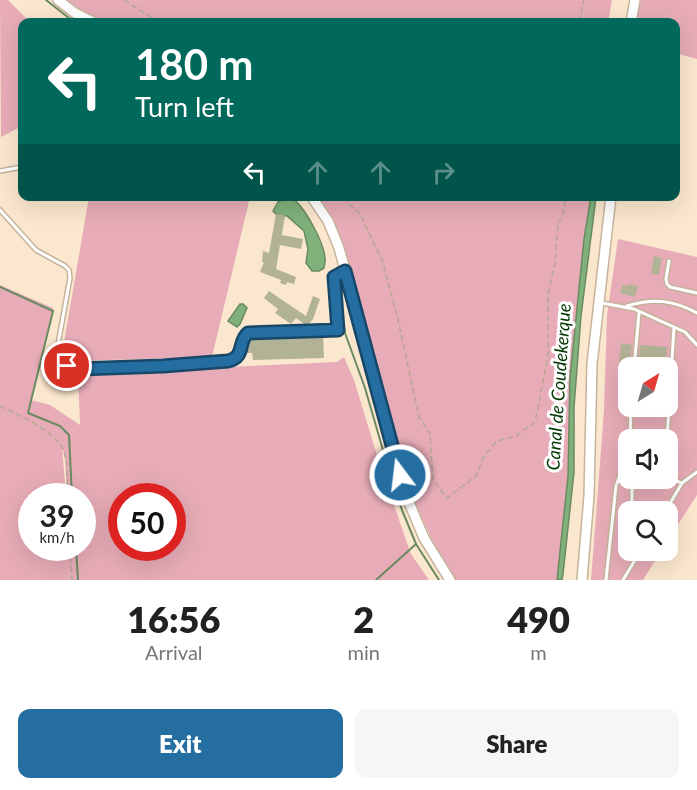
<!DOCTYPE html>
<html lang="en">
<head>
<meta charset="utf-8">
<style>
	body { margin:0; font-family:Lato,sans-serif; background:#f6f6f6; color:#222; height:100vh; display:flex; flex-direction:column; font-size:22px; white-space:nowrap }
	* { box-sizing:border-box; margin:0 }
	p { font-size:20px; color:#767676 }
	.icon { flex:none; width:33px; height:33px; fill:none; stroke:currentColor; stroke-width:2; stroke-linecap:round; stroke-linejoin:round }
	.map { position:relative; height:580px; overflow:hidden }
	.sheet { display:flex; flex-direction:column; background:#fff; flex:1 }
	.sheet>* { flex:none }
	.hud { position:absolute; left:18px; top:18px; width:662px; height:183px; border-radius:12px; box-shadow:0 6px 24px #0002; background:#00695c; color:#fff; overflow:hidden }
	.needle { width:39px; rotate:37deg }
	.tools { position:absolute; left:618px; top:357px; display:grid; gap:12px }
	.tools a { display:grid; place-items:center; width:60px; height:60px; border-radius:12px; background:#fff; box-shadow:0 6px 24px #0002; font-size:30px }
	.speed { position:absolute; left:18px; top:483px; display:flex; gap:12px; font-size:30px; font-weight:700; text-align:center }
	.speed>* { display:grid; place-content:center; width:78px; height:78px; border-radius:50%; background:#fff; box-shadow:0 6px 24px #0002; line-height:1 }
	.speed small { font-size:15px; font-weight:400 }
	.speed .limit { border:9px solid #d22; background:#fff; color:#111 }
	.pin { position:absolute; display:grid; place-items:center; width:51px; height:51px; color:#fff; margin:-26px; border:3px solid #fff; border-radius:50%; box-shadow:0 2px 6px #0007 }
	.me { position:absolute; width:66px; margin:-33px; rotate:345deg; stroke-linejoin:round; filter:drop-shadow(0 0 4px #0008) }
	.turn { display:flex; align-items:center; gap:21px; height:126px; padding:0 18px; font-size:27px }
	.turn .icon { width:78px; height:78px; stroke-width:2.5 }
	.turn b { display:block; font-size:42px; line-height:51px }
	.lanes { display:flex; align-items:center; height:57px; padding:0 18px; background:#0003; justify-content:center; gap:30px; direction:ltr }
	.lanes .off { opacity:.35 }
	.eta { display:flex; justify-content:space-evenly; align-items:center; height:102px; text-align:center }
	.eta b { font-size:36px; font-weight:800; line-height:42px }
	.action { display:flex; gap:12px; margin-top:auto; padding:12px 18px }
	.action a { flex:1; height:69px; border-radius:12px; background:#246ea1; color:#fff; font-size:24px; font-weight:800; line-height:69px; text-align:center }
	.action a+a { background:#f6f6f6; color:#222 }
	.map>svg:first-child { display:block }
	.green { fill:#e7acb7; fill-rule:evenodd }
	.water { fill:#80b17b; stroke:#6a8a62; stroke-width:1.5 }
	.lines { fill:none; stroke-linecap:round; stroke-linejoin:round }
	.stream { stroke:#6a8a62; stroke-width:2 }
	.building { fill:#b2b396 }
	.lane-casing { stroke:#c6b39b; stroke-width:6 }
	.street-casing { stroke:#c6b39b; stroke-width:9 }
	.secondary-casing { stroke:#c6b39b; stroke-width:12 }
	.path { stroke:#b7a894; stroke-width:1.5; stroke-dasharray:6 3; stroke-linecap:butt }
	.lane { stroke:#fff; stroke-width:3 }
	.street { stroke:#fff; stroke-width:6 }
	.secondary { stroke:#fff; stroke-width:9 }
	.route-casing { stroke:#174869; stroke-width:15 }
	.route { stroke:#246ea1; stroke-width:10 }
	.labels { text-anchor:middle; stroke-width:6; stroke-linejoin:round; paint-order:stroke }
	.water-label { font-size:18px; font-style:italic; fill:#023700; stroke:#fff }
</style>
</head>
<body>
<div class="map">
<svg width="697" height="580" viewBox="0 0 697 580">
	<rect width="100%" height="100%" fill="#fbe7ce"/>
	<path class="green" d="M 0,0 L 8,0 L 30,22 L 22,22 L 22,126 L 1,137 Z
		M 66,0 L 612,0 L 608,22 L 108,22 L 92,17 Z
		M 641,0 L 697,0 L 697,59 L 675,53 L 675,22 L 636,22 Z
		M 89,197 L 250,197 L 212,357 L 75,361 L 63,348 Z
		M 318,197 L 591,197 L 584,239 L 570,378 L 568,476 L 557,580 L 455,580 L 435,547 L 413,498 L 340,236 Z
		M 618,239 L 697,257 L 697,495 L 668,540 L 668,512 L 628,512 L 628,550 L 661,551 L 643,580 L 591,580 L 604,410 L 607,315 ZM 628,368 L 668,368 L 668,406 L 628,406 ZM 628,440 L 668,440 L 668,478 L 628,478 Z
		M 0,285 L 53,308 L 31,400 L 50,405 L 80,425 L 78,374 L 337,362 L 344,357 L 354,380 L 380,465 L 411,554 L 429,580 L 0,580 ZM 62,447 L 65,459 L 67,496 L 82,496 L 82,548 L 32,548 L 32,496 L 66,496 ZM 122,496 L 172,496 L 172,548 L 122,548 Z"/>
	<path class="water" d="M 591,196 L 596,197 L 581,316 L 574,407 L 574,472 L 563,574 L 562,580 L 557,580 L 568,476 L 570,378 L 584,239 Z
		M 290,197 C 304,204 324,243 325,258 C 326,259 324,266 324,268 L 319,271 L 312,271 L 306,263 L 308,249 L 304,231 L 287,216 L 276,214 L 273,211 L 278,202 Z
		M 240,304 L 243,304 L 247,308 L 240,324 L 237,327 L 228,321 Z"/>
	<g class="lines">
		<path class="stream" d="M 46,0 L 74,22
			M 0,287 L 53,311 L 28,413 L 60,426 L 69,435 L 72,496
			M 341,306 L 345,333 L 365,388 L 389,471 L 402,510 L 416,544 L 439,580
			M 76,548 L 78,580
			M 376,580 L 416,544"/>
	</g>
	<path class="building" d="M 276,214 L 285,215 L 282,235 L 303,239 L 301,249 L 280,245 L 276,269 L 296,277 L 294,284 L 287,282 L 286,285 L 280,283 L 281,280 L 260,272 L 264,262 L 262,262 L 263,251 L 269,253 Z
		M 654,256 L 662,258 L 659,275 L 651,274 Z
		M 628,284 L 638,286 L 635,297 L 620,293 L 622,285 L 628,286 Z
		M 269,291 L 306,316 L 313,296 L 320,299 L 313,319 L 307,326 L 296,318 L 291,324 L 275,313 L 278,309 L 264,298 Z
		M 323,334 L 324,358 L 253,360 L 252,353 L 247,353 L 246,339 L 250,337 Z
		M 621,343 L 632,345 L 628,373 L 618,372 Z
		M 640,345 L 667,347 L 666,364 L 638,363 Z"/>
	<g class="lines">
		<g class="lane-casing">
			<path id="lane" d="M 0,171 L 22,167
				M 0,210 L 36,250 L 65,266 L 69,270 L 70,278 L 57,350 L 60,359 L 71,368 L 163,366 L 228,361 L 238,357 L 243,337 L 250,332 L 338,330
				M 669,261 L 666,279 L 667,284 L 670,287 L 697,293
				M 602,303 L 634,309 L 685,332 L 697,345
				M 627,306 C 653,298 673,300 697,313
				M 634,368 L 639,313
				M 630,440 L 631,406
				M 667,440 L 674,327
				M 668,478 L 682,483 L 697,472
				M 632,512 L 632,478
				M 665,512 L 682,483
				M 631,550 L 637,557
				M 606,580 L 616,486 L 620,475 L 628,467
				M 623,580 L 641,550"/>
		</g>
		<g class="street-casing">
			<path id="street" d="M 338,330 L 334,277 L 345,271"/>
		</g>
		<g class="secondary-casing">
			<path id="secondary" d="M 58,0 L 75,13 L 93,22
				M 631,22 L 635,0
				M 311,196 L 328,221 L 339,248 L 408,500 L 424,538 L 450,580
				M 582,580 L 589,496 L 592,364 L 611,196"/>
		</g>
		<path class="path" d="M 124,0 L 151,17 L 156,22
			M 579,22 L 584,0
			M 344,196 L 349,204 L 360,214 L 382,260 L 397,315 L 419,417 L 430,434 L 433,480 L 447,498 L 476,476 L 483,458 L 497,441 L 516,436 L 535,422 L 548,356 L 548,294 L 555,262 L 558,224 L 564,211 L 566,196
			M 0,406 C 18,415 54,430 63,449 C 69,462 67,482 67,496
			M 70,548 L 72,580"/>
		<use href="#lane" class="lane"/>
		<use href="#street" class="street"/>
		<use href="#secondary" class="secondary"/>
	</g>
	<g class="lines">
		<g class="route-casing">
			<path id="route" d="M 67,366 L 78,369 L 163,366 L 228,361 C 246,357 237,342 248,333 L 338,330 L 334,277 L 345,271 L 400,475"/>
		</g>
		<use href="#route" class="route"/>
	</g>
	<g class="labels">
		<g class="water-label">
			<text transform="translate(559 387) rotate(-86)" y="6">Canal de Coudekerque</text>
		</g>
	</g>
</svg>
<div class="tools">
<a><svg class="needle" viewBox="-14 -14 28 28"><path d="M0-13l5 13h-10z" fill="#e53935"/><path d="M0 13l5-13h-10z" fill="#767676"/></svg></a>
<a><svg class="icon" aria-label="sound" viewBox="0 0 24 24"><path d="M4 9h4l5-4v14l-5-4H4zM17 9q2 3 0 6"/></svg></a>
<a><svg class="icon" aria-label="search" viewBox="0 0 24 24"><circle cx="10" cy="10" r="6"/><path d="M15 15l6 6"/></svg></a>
</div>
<div class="speed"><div>39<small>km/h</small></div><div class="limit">50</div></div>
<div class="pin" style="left:67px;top:366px;background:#d93025"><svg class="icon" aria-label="arrive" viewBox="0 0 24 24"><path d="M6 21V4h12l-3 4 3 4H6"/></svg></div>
<svg class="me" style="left:400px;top:475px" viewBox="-20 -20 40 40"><circle r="17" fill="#246ea1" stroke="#fff" stroke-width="3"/><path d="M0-11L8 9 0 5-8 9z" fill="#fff"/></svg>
<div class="hud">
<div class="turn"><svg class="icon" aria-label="left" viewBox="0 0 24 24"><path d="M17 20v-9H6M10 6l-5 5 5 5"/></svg><div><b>180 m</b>Turn left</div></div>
<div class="lanes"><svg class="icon" aria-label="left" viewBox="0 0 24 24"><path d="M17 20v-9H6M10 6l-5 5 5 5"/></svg><svg class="icon off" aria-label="ahead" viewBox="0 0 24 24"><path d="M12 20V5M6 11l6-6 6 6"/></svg><svg class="icon off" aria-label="ahead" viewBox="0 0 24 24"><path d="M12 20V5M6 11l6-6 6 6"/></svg><svg class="icon off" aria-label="right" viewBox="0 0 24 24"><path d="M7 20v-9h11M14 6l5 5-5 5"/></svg></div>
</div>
</div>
<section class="sheet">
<div class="eta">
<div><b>16:56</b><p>Arrival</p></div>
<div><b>2</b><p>min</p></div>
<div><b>490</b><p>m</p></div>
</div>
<div class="action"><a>Exit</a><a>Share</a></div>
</section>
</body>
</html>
